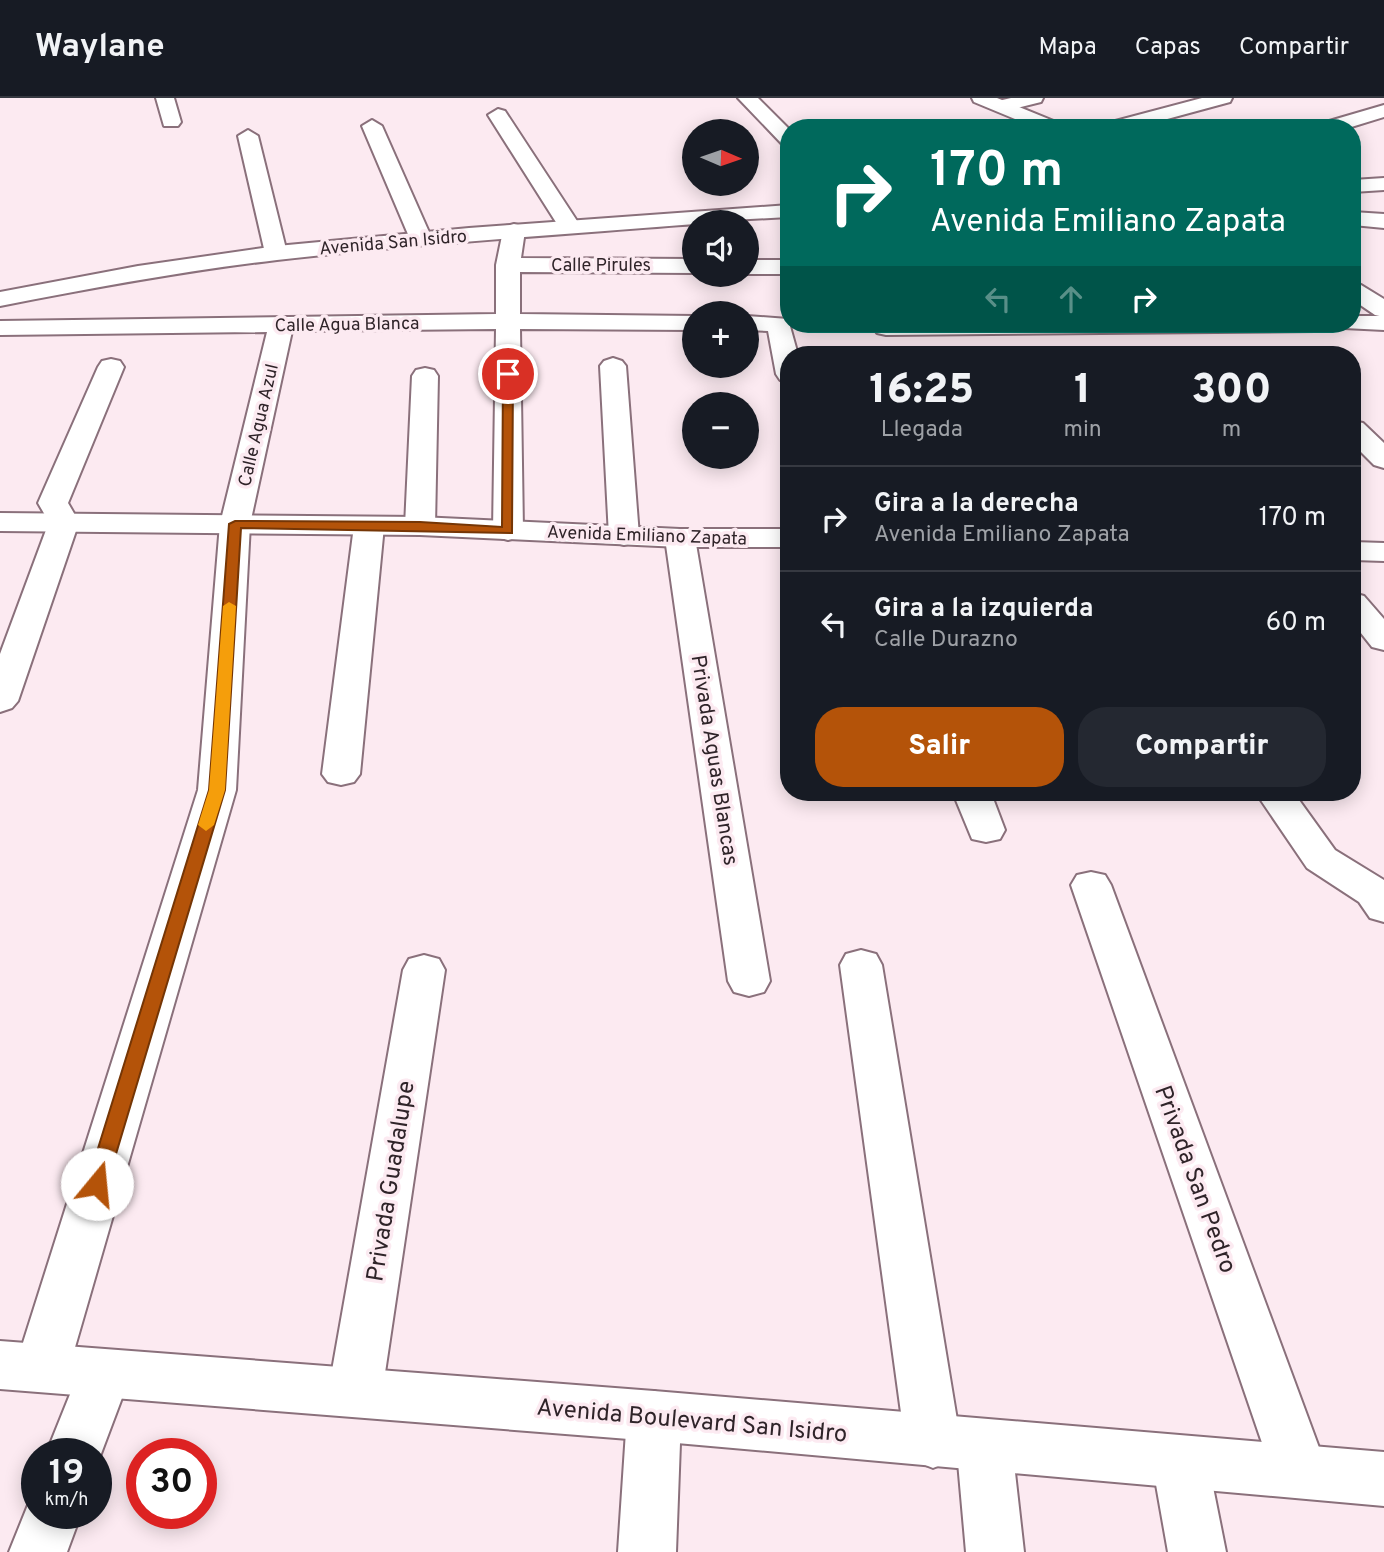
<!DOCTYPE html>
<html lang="es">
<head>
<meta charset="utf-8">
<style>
	body { margin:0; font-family:Overpass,sans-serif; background:#242831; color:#f1f3f6; height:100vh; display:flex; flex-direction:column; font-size:26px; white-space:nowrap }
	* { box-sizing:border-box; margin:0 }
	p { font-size:23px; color:#9ea1a6 }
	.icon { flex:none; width:38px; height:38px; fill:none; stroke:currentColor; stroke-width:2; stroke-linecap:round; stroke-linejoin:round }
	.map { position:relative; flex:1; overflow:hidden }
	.drawer { position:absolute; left:780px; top:248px; width:581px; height:455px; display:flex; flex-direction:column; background:#171b24; border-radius:28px; box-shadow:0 4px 18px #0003 }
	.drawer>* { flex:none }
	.hud { position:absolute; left:780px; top:21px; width:581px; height:214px; border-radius:28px; box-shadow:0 4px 18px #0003; background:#00695c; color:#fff; overflow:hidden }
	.needle { width:46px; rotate:92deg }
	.buttons { position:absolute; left:682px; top:21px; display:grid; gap:14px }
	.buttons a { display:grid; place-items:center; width:77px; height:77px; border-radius:50%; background:#171b24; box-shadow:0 4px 18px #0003; font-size:35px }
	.speed { position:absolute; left:21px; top:1340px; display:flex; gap:14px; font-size:35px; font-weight:700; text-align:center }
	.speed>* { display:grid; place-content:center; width:91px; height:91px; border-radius:50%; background:#171b24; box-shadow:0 4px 18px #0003; line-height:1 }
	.speed small { font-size:18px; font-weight:400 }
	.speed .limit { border:10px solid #d22; background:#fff; color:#111 }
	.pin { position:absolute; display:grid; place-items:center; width:60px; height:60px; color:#fff; margin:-30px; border:4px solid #fff; border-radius:50%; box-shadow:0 2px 7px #0007 }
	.me { position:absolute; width:77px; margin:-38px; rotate:17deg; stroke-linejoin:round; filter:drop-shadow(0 0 5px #0008) }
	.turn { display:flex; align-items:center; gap:24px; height:147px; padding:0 35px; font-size:32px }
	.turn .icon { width:91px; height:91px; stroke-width:2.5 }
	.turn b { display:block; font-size:49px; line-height:60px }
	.lanes { display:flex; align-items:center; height:66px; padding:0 35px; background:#0003; justify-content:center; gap:35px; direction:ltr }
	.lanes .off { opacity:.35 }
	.eta { display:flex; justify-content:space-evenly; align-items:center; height:119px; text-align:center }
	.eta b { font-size:42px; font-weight:800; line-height:49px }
	.button { display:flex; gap:14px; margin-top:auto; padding:14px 35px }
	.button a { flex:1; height:80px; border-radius:28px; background:#b45309; color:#fff; font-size:28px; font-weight:800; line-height:80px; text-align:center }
	.button a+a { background:#242831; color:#f1f3f6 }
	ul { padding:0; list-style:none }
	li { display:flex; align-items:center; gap:21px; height:105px; padding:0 35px; border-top:2px solid #363941 }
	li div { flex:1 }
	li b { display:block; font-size:26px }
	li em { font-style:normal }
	header { display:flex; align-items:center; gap:42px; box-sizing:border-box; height:98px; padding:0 35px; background:#171b24; border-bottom:2px solid #363941 }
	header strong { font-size:33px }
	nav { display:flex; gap:38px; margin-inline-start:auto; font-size:24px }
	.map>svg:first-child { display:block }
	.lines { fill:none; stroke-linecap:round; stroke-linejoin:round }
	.minor-casing { stroke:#8a707b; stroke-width:4 }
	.secondary-casing { stroke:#8a707b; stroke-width:4 }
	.minor { fill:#fff; fill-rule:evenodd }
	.secondary { fill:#fff; fill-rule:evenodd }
	.route { fill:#b45309; stroke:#753606; stroke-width:2 }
	.slow { fill:#f59e0b }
	.labels { text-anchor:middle; stroke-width:7; stroke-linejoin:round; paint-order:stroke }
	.far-street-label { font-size:18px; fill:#2f2429; stroke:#fceaf1 }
	.street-label { font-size:21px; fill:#2f2429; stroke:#fceaf1 }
	.near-street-label { font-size:24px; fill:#2f2429; stroke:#fceaf1 }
</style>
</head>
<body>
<header>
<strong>Waylane</strong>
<nav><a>Mapa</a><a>Capas</a><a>Compartir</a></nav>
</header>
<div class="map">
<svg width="1384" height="1454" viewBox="0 0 1384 1454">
	<rect width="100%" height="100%" fill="#fceaf1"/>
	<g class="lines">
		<g class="minor-casing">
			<path id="minor" d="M 156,0 L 174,0 L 181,24 L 178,28 L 164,28 Z
				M 738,0 L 758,0 L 789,31 L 789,48 L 782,46 Z
				M 1011,0 L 1043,0 L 1041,4 L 1001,14 L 992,8 L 994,4 Z
				M 1202,0 L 1232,0 L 1230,4 L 1134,30 L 1101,30 L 1104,26 Z
				M 1384,7 L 1384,19 L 1348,30 L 1316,30 L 1319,26 Z
				M 498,11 L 505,13 L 581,129 L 578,134 L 562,134 L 559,129 L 488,17 Z
				M 372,22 L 382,28 L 432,141 L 429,146 L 413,146 L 410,141 L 362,28 Z
				M 248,32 L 258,38 L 287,155 L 284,160 L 268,160 L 265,155 L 238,38 Z
				M 1353,114 L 1384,116 L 1384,130 L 1353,127 Z
				M 514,126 L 522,128 L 525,133 L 521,160 L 695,161 L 695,175 L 520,174 L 520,216 L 695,218 L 695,232 L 520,231 L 523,433 L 519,439 L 508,442 L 497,439 L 493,433 L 496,231 L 292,233 L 250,426 L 236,692 L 69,1270 L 61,1287 L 42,1294 L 23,1287 L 15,1270 L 198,692 L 220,426 L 267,234 L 0,237 L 0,223 L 496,216 L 496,167 L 503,133 L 506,128 Z
				M 747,162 L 789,162 L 789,176 L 747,176 Z
				M 747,218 L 788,221 L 798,257 L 789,257 L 789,284 L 780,282 L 776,276 L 768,233 L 747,232 Z
				M 1353,218 L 1384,218 L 1384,232 L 1344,230 L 1341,226 L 1353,226 Z
				M 877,226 L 1327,226 L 1324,231 L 1315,233 L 886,237 L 877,235 L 874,230 Z
				M 613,260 L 622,263 L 626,268 L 639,438 L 635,444 L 624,447 L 613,444 L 609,438 L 600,268 L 604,263 Z
				M 111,261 L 120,263 L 124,269 L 68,405 L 79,424 L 18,603 L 12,610 L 0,614 L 0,556 L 49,424 L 38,405 L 98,269 L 102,263 Z
				M 425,270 L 434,272 L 438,278 L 435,428 L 431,434 L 420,437 L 409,434 L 405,428 L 412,278 L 416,272 Z
				M 1353,323 L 1363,325 L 1384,345 L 1384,370 L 1374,367 L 1353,346 Z
				M 369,419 L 380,422 L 384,428 L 360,676 L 354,684 L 341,687 L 328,684 L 322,676 L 354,428 L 358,422 Z
				M 680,431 L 691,434 L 695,440 L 770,883 L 764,894 L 749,898 L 734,894 L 728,883 L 665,440 L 669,434 Z
				M 1353,495 L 1364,498 L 1384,521 L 1384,552 L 1372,549 L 1353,525 Z
				M 953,695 L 991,695 L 1005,732 L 1000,741 L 986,744 L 972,741 Z
				M 1256,695 L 1294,695 L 1335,752 L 1384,782 L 1384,824 L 1370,820 L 1359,804 L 1307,770 Z
				M 1091,774 L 1105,777 L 1111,787 L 1328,1374 L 1320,1393 L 1300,1400 L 1280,1393 L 1272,1374 L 1071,787 L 1077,777 Z
				M 861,852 L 876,856 L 882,867 L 960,1340 L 964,1330 L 984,1322 L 1004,1330 L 1012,1348 L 1024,1454 L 966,1454 L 957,1353 L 953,1362 L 933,1370 L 913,1362 L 905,1344 L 840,867 L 846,856 Z
				M 424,857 L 439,861 L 445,872 L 382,1295 L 374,1312 L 355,1319 L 336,1312 L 328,1295 L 403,872 L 409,861 Z
				M 104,1252 L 123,1259 L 131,1276 L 96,1369 L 96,1356 L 46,1356 L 85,1259 Z
				M 654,1293 L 673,1300 L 681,1318 L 676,1454 L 618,1454 L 627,1318 L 635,1300 Z
				M 1180,1338 L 1200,1346 L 1208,1364 L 1226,1454 L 1168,1454 L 1152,1364 L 1160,1346 Z
				M 37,1395 L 37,1416 L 81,1416 L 67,1454 L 9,1454 L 32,1397 Z"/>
		</g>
		<g class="secondary-casing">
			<path id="secondary" d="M 972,0 L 997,0 L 1061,26 L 1064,30 L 1037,30 L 974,4 Z
				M 1384,80 L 1384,92 L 1353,94 L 1353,82 Z
				M 789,107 L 789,119 L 695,124 L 695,126 C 555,137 416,146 277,162 C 184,173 92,190 0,208 L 0,194 L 138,168 L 277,148 L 469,130 Z
				M 1353,185 L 1361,187 L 1384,201 L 1384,219 L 1375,217 L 1353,202 Z
				M 0,415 L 420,419 L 680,431 L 789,431 L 789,449 L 680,449 L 420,437 L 0,433 Z
				M 1353,444 L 1384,445 L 1384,463 L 1353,462 Z
				M 0,1243 L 654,1293 L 1384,1354 L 1384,1408 L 654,1343 L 0,1291 Z"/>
		</g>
		<use href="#minor" class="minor"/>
		<use href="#secondary" class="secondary"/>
	</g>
	<path class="route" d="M 508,272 L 513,276 L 512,435 L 241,430 L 225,692 L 107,1086 L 105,1092 L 97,1094 L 90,1092 L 87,1086 L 209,692 L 229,426 L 235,423 L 420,424 L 502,429 L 503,276 Z"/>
	<path class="slow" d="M 229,504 L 236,508 L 225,692 L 214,727 L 206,733 L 198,727 L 209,692 L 223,508 Z"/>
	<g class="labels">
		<g class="far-street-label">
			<text transform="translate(393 144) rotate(-5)" y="6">Avenida San Isidro</text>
			<text x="601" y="173">Calle Pirules</text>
			<text transform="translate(347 226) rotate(-1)" y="6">Calle Agua Blanca</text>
			<text transform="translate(258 327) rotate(-77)" y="6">Calle Agua Azul</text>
			<text transform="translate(647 437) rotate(2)" y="6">Avenida Emiliano Zapata</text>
		</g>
		<g class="street-label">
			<text transform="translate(715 662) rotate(81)" y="7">Privada Aguas Blancas</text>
		</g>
		<g class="near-street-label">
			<text transform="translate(1196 1081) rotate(70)" y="8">Privada San Pedro</text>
			<text transform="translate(390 1083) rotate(-81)" y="8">Privada Guadalupe</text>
			<text transform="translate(692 1322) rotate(5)" y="8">Avenida Boulevard San Isidro</text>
		</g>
	</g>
</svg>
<div class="buttons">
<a><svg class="needle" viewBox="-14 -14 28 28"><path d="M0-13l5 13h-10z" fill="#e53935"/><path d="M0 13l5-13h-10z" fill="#9ea1a6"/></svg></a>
<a><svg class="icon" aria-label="sound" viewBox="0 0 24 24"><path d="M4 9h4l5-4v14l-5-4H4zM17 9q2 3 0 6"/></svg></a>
<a>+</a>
<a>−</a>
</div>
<div class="speed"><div>19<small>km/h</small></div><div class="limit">30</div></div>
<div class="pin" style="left:508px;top:276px;background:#d93025"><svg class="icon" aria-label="arrive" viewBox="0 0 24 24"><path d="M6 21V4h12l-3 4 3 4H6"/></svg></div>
<svg class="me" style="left:97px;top:1086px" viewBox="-20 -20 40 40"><circle r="19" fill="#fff"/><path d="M0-13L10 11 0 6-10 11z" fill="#b45309"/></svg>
<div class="hud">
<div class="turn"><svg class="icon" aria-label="right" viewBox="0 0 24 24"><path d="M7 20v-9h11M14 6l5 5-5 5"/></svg><div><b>170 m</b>Avenida Emiliano Zapata</div></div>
<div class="lanes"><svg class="icon off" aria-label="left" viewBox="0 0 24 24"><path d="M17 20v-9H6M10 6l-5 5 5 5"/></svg><svg class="icon off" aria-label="ahead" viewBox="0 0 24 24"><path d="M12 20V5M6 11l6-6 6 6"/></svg><svg class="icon" aria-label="right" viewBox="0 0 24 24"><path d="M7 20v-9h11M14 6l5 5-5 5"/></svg></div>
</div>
<section class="drawer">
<div class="eta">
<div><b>16:25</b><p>Llegada</p></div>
<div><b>1</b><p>min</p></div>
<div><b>300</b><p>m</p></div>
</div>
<ul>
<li><svg class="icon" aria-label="right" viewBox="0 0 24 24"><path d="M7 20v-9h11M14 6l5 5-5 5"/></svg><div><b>Gira a la derecha</b><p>Avenida Emiliano Zapata</p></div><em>170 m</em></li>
<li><svg class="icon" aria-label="left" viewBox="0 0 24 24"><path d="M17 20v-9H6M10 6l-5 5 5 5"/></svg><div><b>Gira a la izquierda</b><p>Calle Durazno</p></div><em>60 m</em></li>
</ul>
<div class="button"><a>Salir</a><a>Compartir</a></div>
</section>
</div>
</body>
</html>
